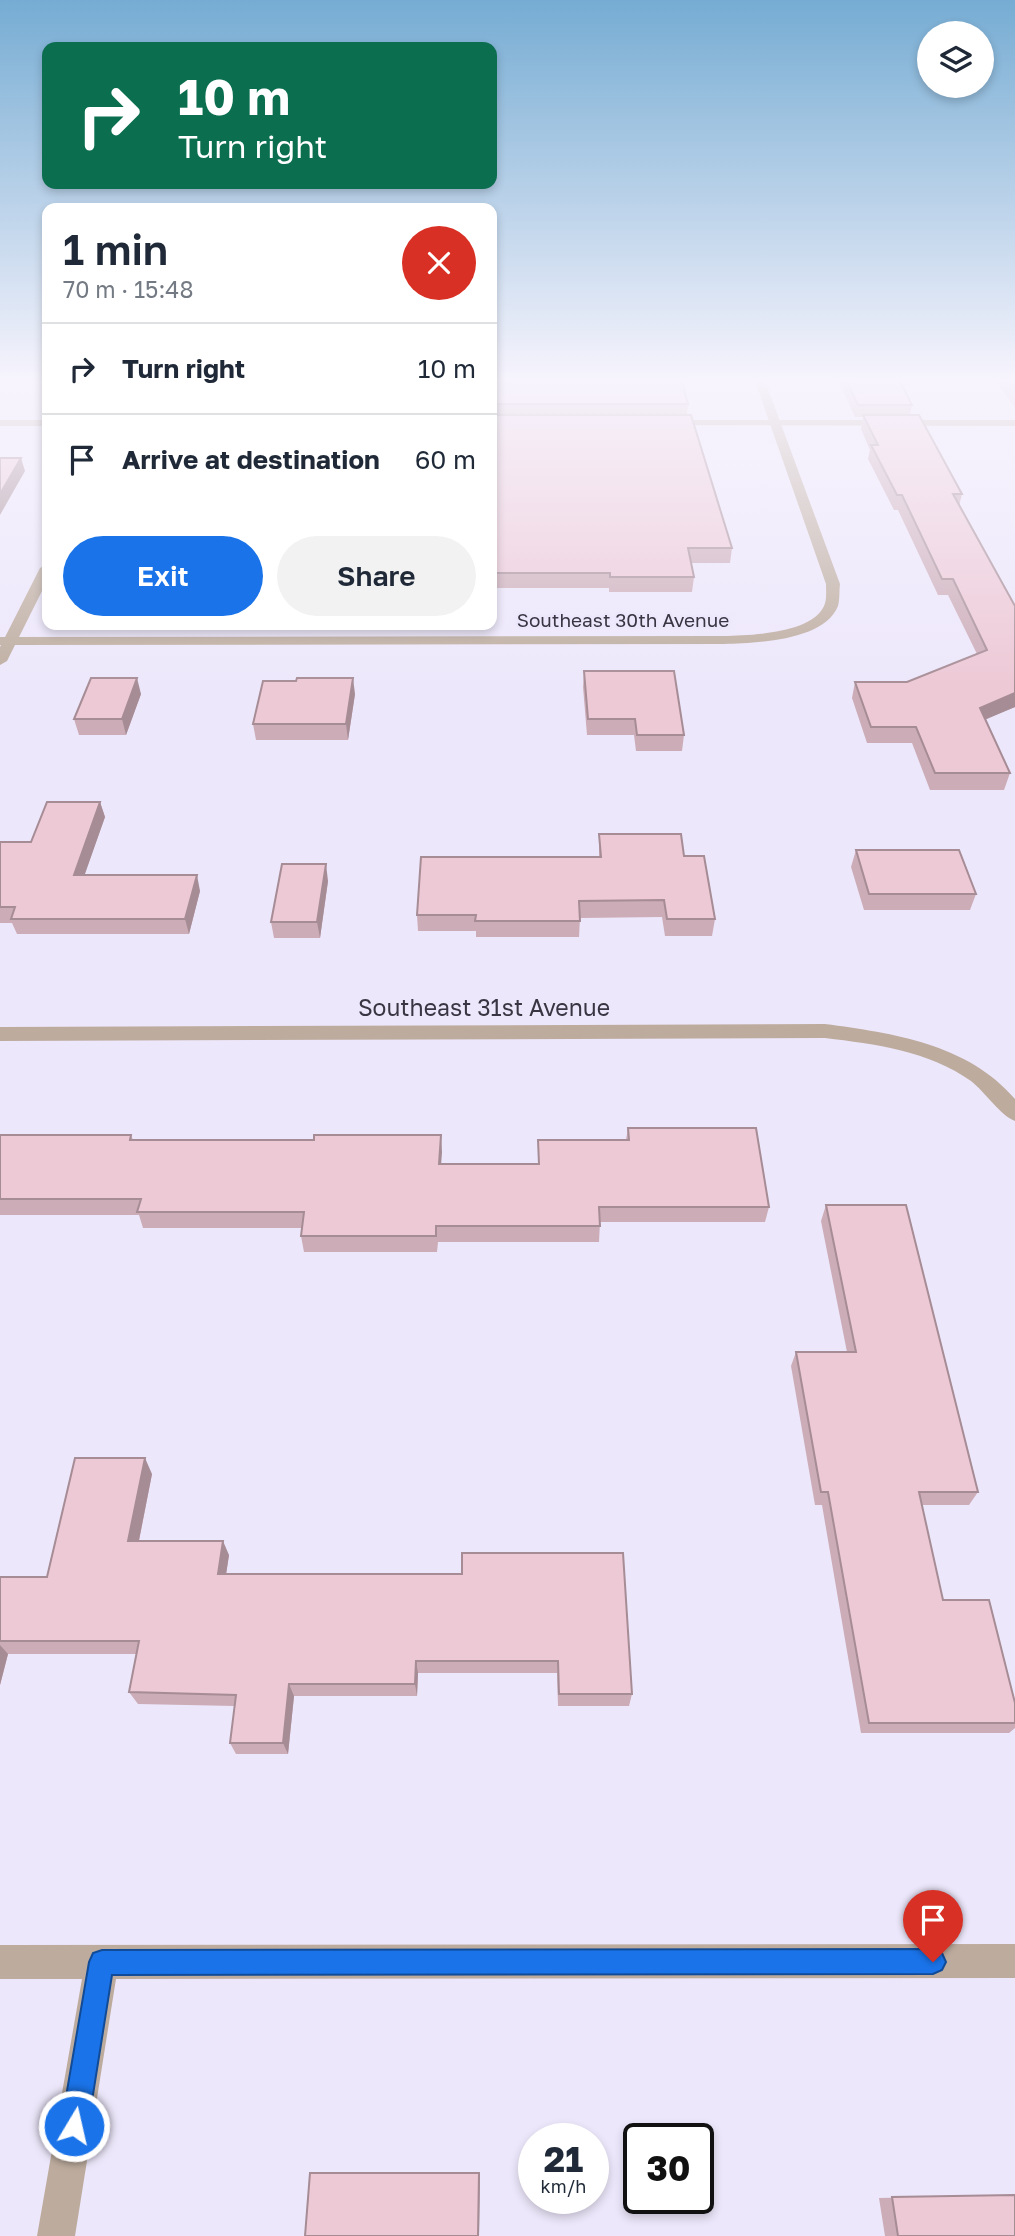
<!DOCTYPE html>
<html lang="en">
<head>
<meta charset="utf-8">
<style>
	body { margin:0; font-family:"Golos Text",sans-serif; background:#f2f2f3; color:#1f2937; height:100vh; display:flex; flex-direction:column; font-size:26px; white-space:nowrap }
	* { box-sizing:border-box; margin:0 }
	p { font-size:23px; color:#747a83 }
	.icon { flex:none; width:38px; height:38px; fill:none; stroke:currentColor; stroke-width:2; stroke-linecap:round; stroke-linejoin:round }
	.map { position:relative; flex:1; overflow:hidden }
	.side { position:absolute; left:42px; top:203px; width:455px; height:427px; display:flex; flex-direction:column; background:#fff; border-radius:14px; box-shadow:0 4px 10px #0003 }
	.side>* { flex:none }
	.top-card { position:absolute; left:42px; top:42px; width:455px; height:147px; border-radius:14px; box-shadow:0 4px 10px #0003; background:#0b6e4f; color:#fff; overflow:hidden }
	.tools { position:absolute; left:917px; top:21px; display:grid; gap:14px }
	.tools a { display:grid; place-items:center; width:77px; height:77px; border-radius:50%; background:#fff; box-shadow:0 4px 10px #0003; font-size:35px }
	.speed { position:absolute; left:518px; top:2123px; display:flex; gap:14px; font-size:35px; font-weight:700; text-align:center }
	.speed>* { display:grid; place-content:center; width:91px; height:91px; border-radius:50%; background:#fff; box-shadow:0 4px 10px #0003; line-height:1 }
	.speed small { font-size:18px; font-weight:400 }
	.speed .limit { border:4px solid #111; border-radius:10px; background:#fff; color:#111 }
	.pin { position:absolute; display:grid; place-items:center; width:60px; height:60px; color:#fff; margin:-72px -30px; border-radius:50% 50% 50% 0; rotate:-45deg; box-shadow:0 0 7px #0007 }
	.pin .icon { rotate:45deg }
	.me { position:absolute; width:77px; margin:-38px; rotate:9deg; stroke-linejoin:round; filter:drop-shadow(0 0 5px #0008) }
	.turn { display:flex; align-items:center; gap:24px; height:147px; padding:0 21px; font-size:32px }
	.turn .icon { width:91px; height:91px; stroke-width:2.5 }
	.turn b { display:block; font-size:49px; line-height:60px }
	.round { display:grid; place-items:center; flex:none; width:74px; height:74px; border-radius:37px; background:#f2f2f3 }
	.summary { display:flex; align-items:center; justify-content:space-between; height:119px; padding:0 21px }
	h1 { font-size:42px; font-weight:600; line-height:52px }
	.action { display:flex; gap:14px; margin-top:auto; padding:14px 21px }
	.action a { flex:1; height:80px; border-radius:42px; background:#1a73e8; color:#fff; font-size:28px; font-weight:600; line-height:80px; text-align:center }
	.action a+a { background:#f2f2f3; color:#1f2937 }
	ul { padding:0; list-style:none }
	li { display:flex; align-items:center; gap:21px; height:91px; padding:0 21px; border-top:2px solid #e0e1e3 }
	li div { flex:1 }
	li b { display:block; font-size:26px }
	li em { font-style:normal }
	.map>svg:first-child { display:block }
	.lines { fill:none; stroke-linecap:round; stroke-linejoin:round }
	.minor { fill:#bdac9e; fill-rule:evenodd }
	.tertiary { fill:#bdac9e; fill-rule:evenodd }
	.wall { fill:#ccacb7 }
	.shaded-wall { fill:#a68c95 }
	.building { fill:#edc8d5; stroke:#a68c95; stroke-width:2 }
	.route { fill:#1a73e8; stroke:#114b97; stroke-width:2 }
	.labels { text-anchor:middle; stroke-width:5; stroke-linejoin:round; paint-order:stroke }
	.far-street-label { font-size:19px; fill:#393542; stroke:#ede7fb }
	.street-label { font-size:23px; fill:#393542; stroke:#ede7fb }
</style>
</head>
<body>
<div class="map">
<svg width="1015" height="2236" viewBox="0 0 1015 2236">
	<rect width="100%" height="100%" fill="#ede7fb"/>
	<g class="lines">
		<path class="minor" d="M 754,378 L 764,378 L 840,584 C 839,591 840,599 838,606 C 824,641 756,643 724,644 L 0,645 L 0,637 L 724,636 C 750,635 811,634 824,606 C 827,600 826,591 826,584 Z
			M 825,1024 C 893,1033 968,1044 1015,1099 L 1015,1121 C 1001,1116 985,1092 971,1081 C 929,1051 875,1044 825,1038 L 0,1041 L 0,1027 Z
			M 1015,1944 L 1015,1978 L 116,1979 L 75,2236 L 37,2236 L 82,1979 L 0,1979 L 0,1945 Z"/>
		<path class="tertiary" d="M 0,420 L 47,420 L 47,426 L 0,426 Z
			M 665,420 L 1015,420 L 1015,426 L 661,425 L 661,421 Z
			M 47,564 L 47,581 L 7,661 L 0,665 L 0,647 L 40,568 Z"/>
	</g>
	<path class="wall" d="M 492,378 L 688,404 L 687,415 L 732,548 L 730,563 L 691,563 L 694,577 L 692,592 L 609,592 L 609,588 L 492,588 Z
		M 837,378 L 902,378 L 902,385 L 912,405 L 910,415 L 962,494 L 959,506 L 1015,606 L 1015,707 L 985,719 L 1010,773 L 1004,790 L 930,790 L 912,743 L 867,743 L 852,698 L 855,682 L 907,682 L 977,654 L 948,595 L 938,595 L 898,510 L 894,510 L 868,459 L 870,450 L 861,429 L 863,417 L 855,417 Z
		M 994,378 L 1015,378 L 1015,408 Z
		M 584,671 L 684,735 L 682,751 L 636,751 L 634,735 L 587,735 L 583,687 Z
		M 141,694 L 126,735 L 79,735 L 74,719 Z
		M 355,694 L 348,740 L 256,740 L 253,724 Z
		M 100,802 L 105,817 L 84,875 L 200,891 L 189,934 L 17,934 L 12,923 L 0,923 L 0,842 L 31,842 Z
		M 599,834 L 684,856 L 715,919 L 712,936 L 665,936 L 662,917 L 580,918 L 579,937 L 476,937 L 476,931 L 418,931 L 417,915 L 599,857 Z
		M 856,850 L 976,894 L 970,910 L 864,910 L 851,867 Z
		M 328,881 L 320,938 L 274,938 L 271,922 Z
		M 628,1128 L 769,1207 L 765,1222 L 600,1222 L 599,1242 L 438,1242 L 437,1252 L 304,1252 L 301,1236 L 302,1228 L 143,1228 L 139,1215 L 0,1215 L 0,1135 L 131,1135 L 133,1140 L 314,1140 L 441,1135 L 441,1164 L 538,1164 L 538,1140 L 626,1140 Z
		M 826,1205 L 978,1492 L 969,1505 L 922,1505 L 943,1600 L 1015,1703 L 1015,1728 L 1009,1733 L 861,1733 L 822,1505 L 815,1505 L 791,1366 L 796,1352 L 847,1352 L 821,1221 Z
		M 152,1474 L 139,1541 L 229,1555 L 226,1574 L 462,1574 L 632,1694 L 629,1706 L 558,1706 L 557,1673 L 418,1673 L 417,1696 L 294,1696 L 288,1754 L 236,1754 L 230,1743 L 235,1706 L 138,1704 L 129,1692 L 137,1654 L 8,1654 L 0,1685 L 0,1577 L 47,1577 Z
		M 1015,2195 L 1015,2236 L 885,2236 L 879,2198 Z"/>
	<path class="shaded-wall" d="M 21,458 L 25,471 L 0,515 L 0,494 Z
		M 137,678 L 141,694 L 126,735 L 122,719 Z
		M 353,678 L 355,694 L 348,740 L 346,724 Z
		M 1015,693 L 1015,707 L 975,724 L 980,708 Z
		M 100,802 L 105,817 L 79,891 L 74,875 Z
		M 326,864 L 328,881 L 320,938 L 317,922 Z
		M 197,875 L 200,891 L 189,934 L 185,919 Z
		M 441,1135 L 442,1152 L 440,1180 L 439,1164 Z
		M 145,1458 L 152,1474 L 136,1555 L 128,1541 Z
		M 223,1541 L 229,1555 L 224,1588 L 218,1574 Z
		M 0,1645 L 8,1654 L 0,1685 Z
		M 416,1661 L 418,1673 L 417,1696 L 415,1684 Z
		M 289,1684 L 294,1696 L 288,1754 L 283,1743 Z
		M 479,2173 L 480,2175 L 479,2236 L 478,2236 Z"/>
	<path class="building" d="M 492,378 L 681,378 L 688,404 L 492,404 Z
		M 845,378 L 902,378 L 903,379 L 899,379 L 912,405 L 858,405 Z
		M 1007,378 L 1015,378 L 1015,389 Z
		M 492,415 L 691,415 L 732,548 L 688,548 L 694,577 L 610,577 L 610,573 L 492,573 Z
		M 863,415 L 919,415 L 962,494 L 953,494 L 1015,606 L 1015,693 L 980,708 L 1010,773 L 935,773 L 916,727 L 871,727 L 855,682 L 907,682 L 987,650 L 953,579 L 942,579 L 902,495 L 897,495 L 871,445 L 878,445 Z
		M 0,458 L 21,458 L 0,494 Z
		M 584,671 L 674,671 L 684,735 L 637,735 L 635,719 L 588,719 Z
		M 91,678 L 137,678 L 122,719 L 74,719 Z
		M 297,678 L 353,678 L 346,724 L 253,724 L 263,681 L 296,681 Z
		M 47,802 L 100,802 L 74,875 L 197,875 L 185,919 L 11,919 L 15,907 L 0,907 L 0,842 L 31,842 Z
		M 599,834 L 681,834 L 684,856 L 704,856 L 715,919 L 667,919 L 664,900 L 579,901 L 580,921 L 475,921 L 476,915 L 417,915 L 421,857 L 601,857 Z
		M 856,850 L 959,850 L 976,894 L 869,894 Z
		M 282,864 L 326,864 L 317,922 L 271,922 Z
		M 628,1128 L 756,1128 L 769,1207 L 599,1207 L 600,1226 L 436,1226 L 436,1236 L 301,1236 L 304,1212 L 137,1212 L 141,1199 L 0,1199 L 0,1135 L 131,1135 L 130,1140 L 314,1140 L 314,1135 L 441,1135 L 439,1164 L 539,1164 L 538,1140 L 629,1140 Z
		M 826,1205 L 906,1205 L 978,1492 L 919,1492 L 943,1600 L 989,1600 L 1015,1703 L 1015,1723 L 869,1723 L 828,1492 L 821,1492 L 796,1352 L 856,1352 Z
		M 75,1458 L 145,1458 L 128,1541 L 223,1541 L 218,1574 L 462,1574 L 462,1553 L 623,1553 L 632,1694 L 559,1694 L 558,1661 L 416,1661 L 415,1684 L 289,1684 L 283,1743 L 230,1743 L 236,1695 L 129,1692 L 139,1641 L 0,1641 L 0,1577 L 47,1577 Z
		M 310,2173 L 479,2173 L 478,2236 L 305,2236 Z
		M 1015,2195 L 1015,2236 L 898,2236 L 892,2197 Z"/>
	<linearGradient id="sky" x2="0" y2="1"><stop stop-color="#76acd3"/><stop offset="0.55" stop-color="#f7f4fd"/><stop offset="1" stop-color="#f7f4fd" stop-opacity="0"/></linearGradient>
	<rect width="1015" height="691" fill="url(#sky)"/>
	<path class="route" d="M 933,1949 L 942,1953 L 946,1962 L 942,1970 L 933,1974 L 112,1975 L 88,2126 L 84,2136 L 74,2140 L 65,2136 L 61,2126 L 89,1962 L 93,1953 L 102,1950 Z"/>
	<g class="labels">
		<g class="far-street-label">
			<text x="623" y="627">Southeast 30th Avenue</text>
		</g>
		<g class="street-label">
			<text x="484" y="1016">Southeast 31st Avenue</text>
		</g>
	</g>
</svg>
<div class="tools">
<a><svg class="icon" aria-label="layers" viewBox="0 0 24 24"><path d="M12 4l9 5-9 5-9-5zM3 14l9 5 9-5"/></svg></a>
</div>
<div class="speed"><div>21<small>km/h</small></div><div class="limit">30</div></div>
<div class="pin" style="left:933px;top:1962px;background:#d93025"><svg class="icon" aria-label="arrive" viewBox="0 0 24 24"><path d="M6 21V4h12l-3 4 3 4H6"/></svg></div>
<svg class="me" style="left:74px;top:2126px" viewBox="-20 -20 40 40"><circle r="17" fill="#1a73e8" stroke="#fff" stroke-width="3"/><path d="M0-11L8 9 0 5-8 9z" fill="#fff"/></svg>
<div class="top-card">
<div class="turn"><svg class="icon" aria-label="right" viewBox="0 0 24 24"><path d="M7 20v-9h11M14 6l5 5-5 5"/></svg><div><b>10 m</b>Turn right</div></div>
</div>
<section class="side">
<div class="summary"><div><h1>1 min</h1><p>70 m · 15:48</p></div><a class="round" style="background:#d93025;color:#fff"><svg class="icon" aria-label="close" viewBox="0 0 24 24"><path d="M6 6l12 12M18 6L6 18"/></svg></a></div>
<ul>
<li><svg class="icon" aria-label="right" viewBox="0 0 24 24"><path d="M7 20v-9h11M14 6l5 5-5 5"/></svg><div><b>Turn right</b></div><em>10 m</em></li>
<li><svg class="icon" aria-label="arrive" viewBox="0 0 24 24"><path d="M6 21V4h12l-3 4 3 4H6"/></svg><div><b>Arrive at destination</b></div><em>60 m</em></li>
</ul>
<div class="action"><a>Exit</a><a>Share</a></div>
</section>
</div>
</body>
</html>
